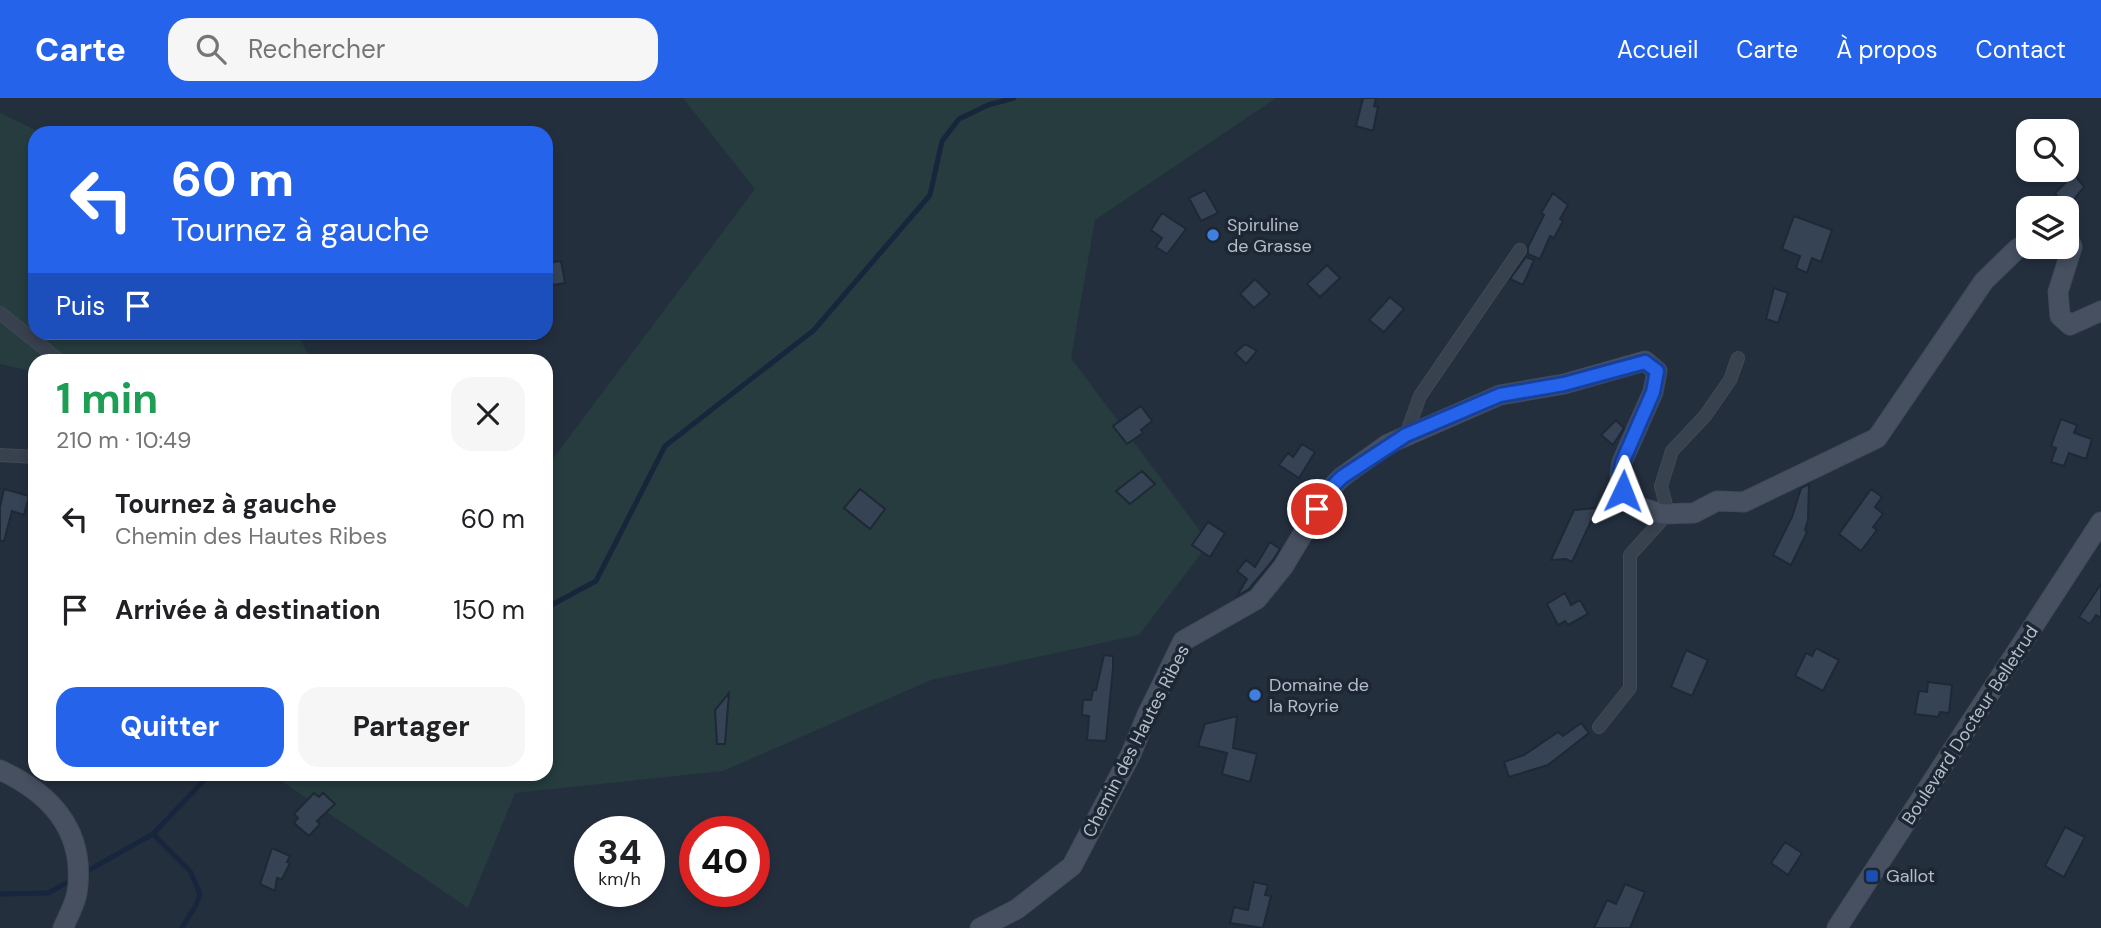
<!DOCTYPE html>
<html lang="fr">
<head>
<meta charset="utf-8">
<style>
	body { margin:0; font-family:"DM Sans",sans-serif; background:#f6f6f6; color:#202124; height:100vh; display:flex; flex-direction:column; font-size:26px; white-space:nowrap }
	* { box-sizing:border-box; margin:0 }
	p { font-size:23px; color:#757577 }
	.icon { flex:none; width:38px; height:38px; fill:none; stroke:currentColor; stroke-width:2; stroke-linecap:round; stroke-linejoin:round }
	.map { position:relative; flex:1; overflow:hidden }
	.sheet { position:absolute; left:28px; top:256px; width:525px; height:427px; display:flex; flex-direction:column; background:#fff; border-radius:21px; box-shadow:0 4px 10px #0003 }
	.sheet>* { flex:none }
	.top-card { position:absolute; left:28px; top:28px; width:525px; height:214px; border-radius:21px; box-shadow:0 4px 10px #0003; background:#2563eb; color:#fff; overflow:hidden }
	.controls { position:absolute; left:2016px; top:21px; display:grid; gap:14px }
	.controls a { display:grid; place-items:center; width:63px; height:63px; border-radius:14px; background:#fff; box-shadow:0 4px 10px #0003; font-size:35px }
	.speed { position:absolute; left:574px; top:718px; display:flex; gap:14px; font-size:35px; font-weight:700; text-align:center }
	.speed>* { display:grid; place-content:center; width:91px; height:91px; border-radius:50%; background:#fff; box-shadow:0 4px 10px #0003; line-height:1 }
	.speed small { font-size:18px; font-weight:400 }
	.speed .limit { border:10px solid #d22; background:#fff; color:#111 }
	.pin { position:absolute; display:grid; place-items:center; width:60px; height:60px; color:#fff; margin:-30px; border:4px solid #fff; border-radius:50%; box-shadow:0 2px 7px #0007 }
	.me { position:absolute; width:77px; margin:-38px; rotate:2deg; stroke-linejoin:round; filter:drop-shadow(0 0 5px #0008) }
	.turn { display:flex; align-items:center; gap:24px; height:147px; padding:0 28px; font-size:32px }
	.turn .icon { width:91px; height:91px; stroke-width:2.5 }
	.turn b { display:block; font-size:49px; line-height:60px }
	.then { display:flex; align-items:center; height:66px; padding:0 28px; background:#0003; gap:14px; font-size:26px }
	.round { display:grid; place-items:center; flex:none; width:74px; height:74px; border-radius:21px; background:#f6f6f6 }
	.overview { display:flex; align-items:center; justify-content:space-between; height:119px; padding:0 28px }
	h1 { font-size:42px; font-weight:700; line-height:52px; color:#1e9e55 }
	.button { display:flex; gap:14px; margin-top:auto; padding:14px 28px }
	.button a { flex:1; height:80px; border-radius:21px; background:#2563eb; color:#fff; font-size:28px; font-weight:700; line-height:80px; text-align:center }
	.button a+a { background:#f6f6f6; color:#202124 }
	ul { padding:0; list-style:none }
	li { display:flex; align-items:center; gap:21px; height:91px; padding:0 28px }
	li div { flex:1 }
	li b { display:block; font-size:26px }
	li em { font-style:normal }
	header { display:flex; align-items:center; gap:42px; box-sizing:border-box; height:98px; padding:0 35px; background:#2563eb; color:#fff }
	header strong { font-size:33px }
	nav { display:flex; gap:38px; margin-inline-start:auto; font-size:24px }
	.search { width:490px; height:63px; background:#f6f6f6; display:flex; align-items:center; gap:18px; box-sizing:border-box; padding:0 24px; border-radius:21px; color:#757577; font-size:26px }
	.map>svg:first-child { display:block }
	.green { fill:#263c3f }
	.lines { fill:none; stroke-linecap:round; stroke-linejoin:round }
	.stream { stroke:#17263c; stroke-width:5 }
	.building { fill:#364354; stroke:#1f2835; stroke-width:2 }
	.street-casing { stroke:#414a57; stroke-width:14 }
	.secondary-casing { stroke:#414a57; stroke-width:21 }
	.street { stroke:#38414e; stroke-width:12 }
	.secondary { stroke:#465061; stroke-width:19 }
	.route-casing { stroke:#184099; stroke-width:18 }
	.route { stroke:#2563eb; stroke-width:12 }
	.shop-dot { fill:#3f7fe0; stroke:#1d2633; stroke-width:2.5 }
	.transit-dot { fill:#1a4fb4; stroke:#1d2633; stroke-width:2.5 }
	.labels { text-anchor:middle; stroke-width:7; stroke-linejoin:round; paint-order:stroke }
	.poi-label { font-size:18px; fill:#b4bcc9; stroke:#1d2633; text-anchor:start }
	.street-label { font-size:18px; fill:#b4bcc9; stroke:#1d2633 }
</style>
</head>
<body>
<header>
<strong>Carte</strong>
<div class="search"><svg class="icon" aria-label="search" viewBox="0 0 24 24"><circle cx="10" cy="10" r="6"/><path d="M15 15l6 6"/></svg>Rechercher</div>
<nav><a>Accueil</a><a>Carte</a><a>À propos</a><a>Contact</a></nav>
</header>
<div class="map">
<svg width="2101" height="830" viewBox="0 0 2101 830">
	<rect width="100%" height="100%" fill="#242f3e"/>
	<path class="green" d="M 683,0 L 1276,0 L 1095,122 L 1071,260 L 1209,445 L 1139,537 L 931,582 L 723,673 L 515,695 L 468,810 L 271,676 L 546,676 L 546,370 L 755,91 Z
		M 0,15 L 42,35 L 35,35 L 35,234 L 297,235 L 311,262 L 35,262 L 35,274 L 0,266 Z"/>
	<g class="lines">
		<path class="stream" d="M 546,510 L 596,483 L 665,348 L 814,232 L 930,97 L 942,43 L 959,21 L 988,7 L 1014,0
			M 153,736 L 190,773 L 200,796 L 196,807 L 182,830
			M 82,776 L 153,736 L 210,676
			M 0,796 L 48,795 L 74,781"/>
	</g>
	<path class="building" d="M 1363,0 L 1376,0 L 1374,8 L 1378,9 L 1373,33 L 1356,28 Z
		M 2074,76 L 2084,89 L 2067,110 L 2055,95 Z
		M 1205,92 L 1218,115 L 1201,123 L 1189,100 Z
		M 1553,95 L 1568,107 L 1560,121 L 1563,123 L 1554,140 L 1550,138 L 1540,161 L 1528,156 L 1528,149 L 1544,117 L 1541,115 Z
		M 1162,115 L 1186,131 L 1167,156 L 1156,149 L 1162,140 L 1151,132 Z
		M 1794,118 L 1832,132 L 1821,164 L 1812,160 L 1807,175 L 1796,170 L 1800,158 L 1782,151 Z
		M 1526,159 L 1534,162 L 1523,187 L 1510,181 Z
		M 561,163 L 565,185 L 546,188 L 546,165 Z
		M 1327,167 L 1340,180 L 1320,199 L 1307,186 Z
		M 1255,181 L 1270,196 L 1254,210 L 1240,196 Z
		M 1774,190 L 1788,195 L 1778,225 L 1766,221 Z
		M 1390,199 L 1404,211 L 1384,234 L 1369,222 Z
		M 1245,246 L 1257,253 L 1246,266 L 1235,255 Z
		M 1141,308 L 1152,323 L 1141,332 L 1143,335 L 1127,346 L 1113,328 Z
		M 2061,321 L 2077,327 L 2074,335 L 2092,341 L 2086,361 L 2069,355 L 2064,368 L 2051,364 L 2056,350 L 2051,348 Z
		M 1616,322 L 1624,330 L 1613,347 L 1601,337 Z
		M 1302,346 L 1315,354 L 1299,380 L 1279,367 L 1288,355 L 1293,359 Z
		M 1142,373 L 1155,386 L 1130,406 L 1116,393 Z
		M 1809,386 L 1808,422 L 1805,432 L 1807,434 L 1791,467 L 1773,457 L 1792,419 L 1801,390 Z
		M 4,391 L 29,398 L 24,417 L 12,413 L 4,443 L 0,443 L 0,409 Z
		M 860,391 L 885,411 L 870,431 L 844,410 Z
		M 1871,391 L 1882,399 L 1875,409 L 1883,416 L 1873,429 L 1877,432 L 1861,453 L 1839,436 Z
		M 1597,410 L 1572,464 L 1566,461 L 1551,462 L 1574,412 Z
		M 1208,424 L 1225,435 L 1210,459 L 1192,447 Z
		M 1270,444 L 1280,451 L 1273,462 L 1249,491 L 1237,498 L 1247,481 L 1237,473 L 1246,462 L 1255,469 Z
		M 2101,486 L 2101,520 L 2096,517 L 2090,526 L 2079,519 Z
		M 1565,495 L 1571,507 L 1580,502 L 1588,516 L 1568,527 L 1565,523 L 1558,527 L 1547,506 Z
		M 1816,550 L 1839,562 L 1823,593 L 1795,578 L 1806,555 L 1812,558 Z
		M 1686,552 L 1708,562 L 1692,598 L 1671,589 Z
		M 1104,557 L 1113,558 L 1113,570 L 1106,643 L 1087,642 L 1089,618 L 1082,617 L 1083,602 L 1091,602 L 1093,592 L 1096,592 Z
		M 1928,584 L 1952,587 L 1949,615 L 1940,614 L 1938,619 L 1915,616 L 1919,593 L 1927,594 Z
		M 729,595 L 725,646 L 717,646 L 715,612 Z
		M 1237,618 L 1233,650 L 1257,656 L 1250,684 L 1222,676 L 1227,655 L 1198,648 L 1205,626 Z
		M 1581,625 L 1589,635 L 1548,667 L 1509,679 L 1504,664 L 1524,657 L 1558,634 L 1563,638 Z
		M 314,695 L 319,699 L 323,695 L 335,706 L 317,723 L 320,726 L 309,738 L 294,725 L 298,720 L 294,716 Z
		M 2065,729 L 2085,739 L 2064,779 L 2045,768 Z
		M 1785,744 L 1802,755 L 1788,777 L 1771,765 Z
		M 272,750 L 290,758 L 287,764 L 290,765 L 282,781 L 277,780 L 275,793 L 260,786 Z
		M 1254,784 L 1268,787 L 1265,797 L 1271,798 L 1263,830 L 1230,825 L 1234,809 L 1248,812 Z
		M 1625,786 L 1645,794 L 1630,830 L 1594,830 L 1607,802 L 1616,806 Z"/>
	<g class="lines">
		<g class="street-casing">
			<path id="street" d="M 0,215 L 59,262
				M 1406,337 L 1420,298 L 1520,152
				M 0,357 L 35,359
				M 1599,629 L 1630,590 L 1630,457 L 1668,415 L 1661,388 L 1672,353 L 1705,318 L 1730,282 L 1738,260"/>
		</g>
		<g class="secondary-casing">
			<path id="secondary" d="M 2067,135 L 2072,149 L 2058,194 L 2060,218 L 2070,227 L 2101,213
				M 0,672 C 52,696 86,734 77,795 C 75,806 68,819 63,830
				M 980,830 L 1017,811 L 1072,768 L 1131,656 L 1147,617 L 1183,543 L 1257,501 L 1283,469 L 1329,392 L 1342,379 L 1388,346 L 1500,297 L 1564,286 L 1645,263 L 1657,273 L 1653,294 L 1622,364 L 1620,376 L 1623,393 L 1636,408 L 1662,416 L 1694,415 L 1717,403 L 1744,404 L 1877,340 L 1984,183 L 2017,151 L 2028,144
				M 1837,830 L 2101,424"/>
		</g>
		<use href="#street" class="street"/>
		<use href="#secondary" class="secondary"/>
	</g>
	<g class="lines">
		<g class="route-casing">
			<path id="route" d="M 1317,411 L 1329,392 L 1342,379 L 1406,337 L 1500,297 L 1564,286 L 1645,264 L 1657,273 L 1653,294 L 1622,365 L 1620,376 L 1623,393"/>
		</g>
		<use href="#route" class="route"/>
	</g>
	<g class="shop-dot">
		<circle cx="1213" cy="137" r="7"/>
		<circle cx="1255" cy="597" r="7"/>
	</g>
	<rect class="transit-dot" x="1865" y="771" width="14" height="14" rx="3.5"/>
	<g class="labels">
		<g class="poi-label">
			<text x="1227" y="133">Spiruline<tspan x="1227" dy="21">de Grasse</tspan></text>
			<text x="1269" y="593">Domaine de<tspan x="1269" dy="21">la Royrie</tspan></text>
			<text x="1886" y="784">Gallot</text>
		</g>
		<g class="street-label">
			<text transform="translate(1970 627) rotate(-57)" y="6">Boulevard Docteur Belletrud</text>
			<text transform="translate(1136 643) rotate(-63)" y="6">Chemin des Hautes Ribes</text>
		</g>
	</g>
</svg>
<div class="controls">
<a><svg class="icon" aria-label="search" viewBox="0 0 24 24"><circle cx="10" cy="10" r="6"/><path d="M15 15l6 6"/></svg></a>
<a><svg class="icon" aria-label="layers" viewBox="0 0 24 24"><path d="M12 4l9 5-9 5-9-5zM3 14l9 5 9-5"/></svg></a>
</div>
<div class="speed"><div>34<small>km/h</small></div><div class="limit">40</div></div>
<div class="pin" style="left:1317px;top:411px;background:#d93025"><svg class="icon" aria-label="arrive" viewBox="0 0 24 24"><path d="M6 21V4h12l-3 4 3 4H6"/></svg></div>
<svg class="me" style="left:1623px;top:393px" viewBox="-20 -20 40 40"><path d="M0-17L14 15 0 8-14 15z" fill="#2563eb" stroke="#fff" stroke-width="4"/></svg>
<div class="top-card">
<div class="turn"><svg class="icon" aria-label="left" viewBox="0 0 24 24"><path d="M17 20v-9H6M10 6l-5 5 5 5"/></svg><div><b>60 m</b>Tournez à gauche</div></div>
<div class="then">Puis<svg class="icon" aria-label="arrive" viewBox="0 0 24 24"><path d="M6 21V4h12l-3 4 3 4H6"/></svg></div>
</div>
<section class="sheet">
<div class="overview"><div><h1>1 min</h1><p>210 m · 10:49</p></div><a class="round"><svg class="icon" aria-label="close" viewBox="0 0 24 24"><path d="M6 6l12 12M18 6L6 18"/></svg></a></div>
<ul>
<li><svg class="icon" aria-label="left" viewBox="0 0 24 24"><path d="M17 20v-9H6M10 6l-5 5 5 5"/></svg><div><b>Tournez à gauche</b><p>Chemin des Hautes Ribes</p></div><em>60 m</em></li>
<li><svg class="icon" aria-label="arrive" viewBox="0 0 24 24"><path d="M6 21V4h12l-3 4 3 4H6"/></svg><div><b>Arrivée à destination</b></div><em>150 m</em></li>
</ul>
<div class="button"><a>Quitter</a><a>Partager</a></div>
</section>
</div>
</body>
</html>
